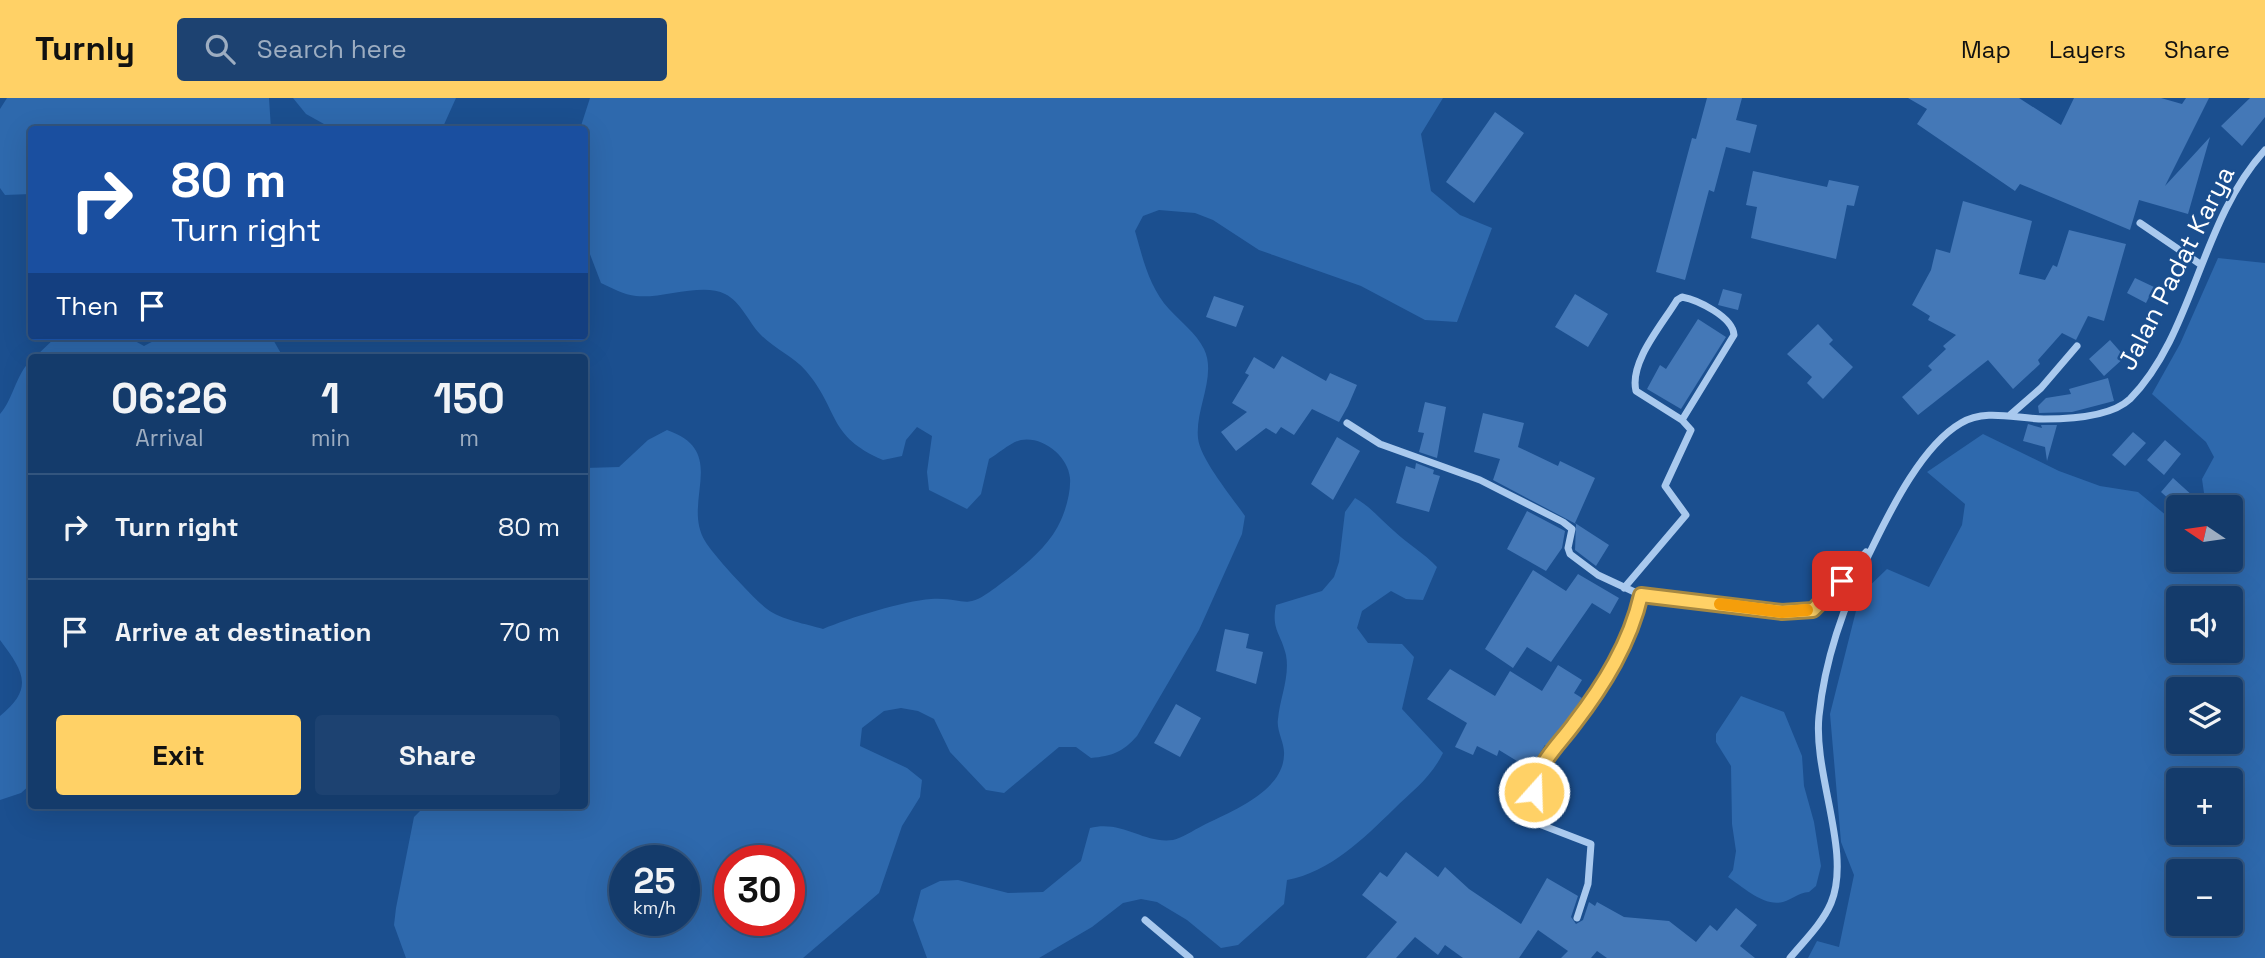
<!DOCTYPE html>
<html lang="en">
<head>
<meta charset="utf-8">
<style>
	body { margin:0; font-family:"Space Grotesk",sans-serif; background:#1d4271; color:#f1f3f6; height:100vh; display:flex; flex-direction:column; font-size:26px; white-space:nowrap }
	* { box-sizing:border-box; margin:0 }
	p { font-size:23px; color:#9dadc1 }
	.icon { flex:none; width:38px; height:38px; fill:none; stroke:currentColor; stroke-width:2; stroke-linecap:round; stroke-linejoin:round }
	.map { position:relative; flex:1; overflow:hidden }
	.sheet { position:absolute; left:28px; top:256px; width:560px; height:455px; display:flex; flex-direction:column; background:#143b6b; border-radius:7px; box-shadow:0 7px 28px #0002,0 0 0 2px #33557e }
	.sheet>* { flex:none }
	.top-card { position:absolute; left:28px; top:28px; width:560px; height:214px; border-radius:7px; box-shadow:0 7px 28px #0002,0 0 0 2px #33557e; background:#1a4fa0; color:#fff; overflow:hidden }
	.needle { width:46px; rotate:283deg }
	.buttons { position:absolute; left:2166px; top:397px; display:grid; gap:14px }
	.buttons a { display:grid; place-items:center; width:77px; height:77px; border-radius:7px; background:#143b6b; box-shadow:0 7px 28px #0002,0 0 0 2px #33557e; font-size:35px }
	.speed { position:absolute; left:609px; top:747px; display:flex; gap:14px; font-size:35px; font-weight:700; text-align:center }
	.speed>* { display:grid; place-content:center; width:91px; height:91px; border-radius:50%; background:#143b6b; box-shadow:0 7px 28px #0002,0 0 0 2px #33557e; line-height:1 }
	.speed small { font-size:18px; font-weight:400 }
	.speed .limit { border:10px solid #d22; background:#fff; color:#111 }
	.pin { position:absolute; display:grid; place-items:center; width:60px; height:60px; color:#fff; margin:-30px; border-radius:14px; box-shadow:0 4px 10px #0006 }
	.me { position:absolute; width:77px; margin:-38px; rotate:20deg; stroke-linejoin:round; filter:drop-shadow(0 0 5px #0008) }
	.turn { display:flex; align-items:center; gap:24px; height:147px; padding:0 28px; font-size:32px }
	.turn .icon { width:91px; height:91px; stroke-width:2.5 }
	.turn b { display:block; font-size:49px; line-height:60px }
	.then { display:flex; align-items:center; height:66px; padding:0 28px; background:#0003; gap:14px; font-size:26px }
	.eta { display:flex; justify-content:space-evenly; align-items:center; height:119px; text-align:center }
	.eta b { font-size:42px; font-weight:700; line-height:49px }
	.primary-button { display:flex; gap:14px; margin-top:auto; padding:14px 28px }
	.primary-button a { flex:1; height:80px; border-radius:7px; background:#ffd166; color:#111; font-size:28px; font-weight:700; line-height:80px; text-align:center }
	.primary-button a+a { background:#1d4271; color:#f1f3f6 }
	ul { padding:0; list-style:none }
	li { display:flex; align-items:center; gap:21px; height:105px; padding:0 28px; border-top:2px solid #33557e }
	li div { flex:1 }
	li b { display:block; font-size:26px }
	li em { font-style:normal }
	header { display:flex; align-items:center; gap:42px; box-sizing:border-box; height:98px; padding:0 35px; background:#ffd166; color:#111 }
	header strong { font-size:33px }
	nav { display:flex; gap:38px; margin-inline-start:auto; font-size:24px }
	.search { width:490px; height:63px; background:#1d4271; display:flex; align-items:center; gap:18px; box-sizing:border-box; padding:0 24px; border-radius:7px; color:#9dadc1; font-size:26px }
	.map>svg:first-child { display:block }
	.green { fill:#2e69ad; fill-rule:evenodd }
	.building { fill:#4478b7 }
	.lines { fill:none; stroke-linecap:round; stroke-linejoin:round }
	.street { stroke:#a9c9ee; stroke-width:7 }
	.route-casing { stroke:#a68842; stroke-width:18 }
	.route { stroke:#ffd166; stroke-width:12 }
	.slow { stroke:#f59e0b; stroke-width:12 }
	.labels { text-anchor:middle; stroke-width:5; stroke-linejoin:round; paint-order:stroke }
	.street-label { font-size:26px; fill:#fff; stroke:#1b4f8f }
</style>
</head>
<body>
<header>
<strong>Turnly</strong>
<div class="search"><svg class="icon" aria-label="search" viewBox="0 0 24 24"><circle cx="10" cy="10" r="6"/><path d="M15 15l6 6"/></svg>Search here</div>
<nav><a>Map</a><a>Layers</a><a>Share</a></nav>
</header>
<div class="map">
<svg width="2265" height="860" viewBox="0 0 2265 860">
	<rect width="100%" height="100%" fill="#1b4f8f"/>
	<path class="green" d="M 7,0 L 269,0 L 271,31 L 32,32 L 31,96 L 5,97 L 0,90 L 0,11 Z
		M 293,0 L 456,0 L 442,31 L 333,31 L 306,16 Z
		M 590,0 L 1443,0 L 1421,36 L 1431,93 L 1460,117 L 1492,130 L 1457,224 L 1425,222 L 1361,188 L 1259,152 L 1213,122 L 1195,115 L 1159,112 L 1143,118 L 1135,133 C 1143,161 1149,189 1169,211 C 1181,224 1196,235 1204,251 C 1217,278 1195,311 1198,340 C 1200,361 1232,399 1245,418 L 1242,436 L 1199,532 L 1137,638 C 1123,654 1112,658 1091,660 L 1076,649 L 1059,649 L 1004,695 L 986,692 L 950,654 L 934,621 L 918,613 L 901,610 L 884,613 L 862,630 L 860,648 L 907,670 L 922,682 L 920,699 L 902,728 L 879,795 L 803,860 L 406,860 L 394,827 L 396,810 L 414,719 L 426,707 L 584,707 L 585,370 L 619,369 L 648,342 L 667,332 C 730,354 681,403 705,443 C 713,457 754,501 767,511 C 781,522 807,526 823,531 C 849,520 903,503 931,501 C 968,499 963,515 999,487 C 1022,470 1050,448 1061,422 C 1066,411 1071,393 1070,380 C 1068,358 1043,338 1021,342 C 1011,344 998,356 989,361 L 981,396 L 967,411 L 929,392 L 927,374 L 932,338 L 917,329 L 906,342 L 902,358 L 883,362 C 827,338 840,313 806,273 C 793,258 773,250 760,236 C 748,223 741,204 725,196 C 703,184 662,201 636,198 C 624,197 612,190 601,185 L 588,151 L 584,32 L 580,31 ZM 684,763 L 684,822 L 625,822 L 625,763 ZM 730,763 L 789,763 L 789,822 L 730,822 Z
		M 2218,160 L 2265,165 L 2265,860 L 1808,860 L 1817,843 L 1839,849 L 1854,777 L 1841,744 L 1830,616 L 1860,497 L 1887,471 L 1929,489 L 1962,427 L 1965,406 L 1927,374 L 1983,336 L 2059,373 L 2100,388 L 2138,394 L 2179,428 L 2179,462 L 2231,462 L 2231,410 L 2198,409 L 2205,402 L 2202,381 L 2214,359 L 2206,344 L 2152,296 L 2180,246 ZM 2179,500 L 2231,500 L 2231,553 L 2179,553 ZM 2179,592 L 2231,592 L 2231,644 L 2179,644 ZM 2231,682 L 2231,735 L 2179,735 L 2179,682 ZM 2179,774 L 2231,774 L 2231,826 L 2179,826 Z
		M 57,238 L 126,238 L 144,248 L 163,238 L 271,238 L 283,259 L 35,259 Z
		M 31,262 L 31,686 L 21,695 L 0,702 L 0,618 C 35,590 23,573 0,542 L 0,316 C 14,300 15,278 31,262 Z
		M 1355,400 C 1371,409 1380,421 1394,433 C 1408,446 1424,455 1437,469 L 1423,502 L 1406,501 L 1391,493 L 1362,513 L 1357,530 L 1368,545 L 1402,546 L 1414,559 L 1402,611 L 1443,655 C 1430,681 1413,692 1394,711 C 1363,741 1330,774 1287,782 L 1284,806 L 1238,847 L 1221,850 L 1187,822 L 1157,804 L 1141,801 L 1123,805 L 1092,829 L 1039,860 L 927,860 L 913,822 L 921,792 L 940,783 L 958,782 L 1008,795 L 1043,794 L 1081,763 L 1090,730 C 1123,722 1143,746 1173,742 C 1182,740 1194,732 1202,728 C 1230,714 1283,694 1284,657 C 1285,645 1276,633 1278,621 C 1280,600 1290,578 1286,557 C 1281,535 1271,532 1276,507 L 1322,493 L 1334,479 L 1339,464 L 1345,414 Z
		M 1741,598 L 1784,614 L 1802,658 L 1804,688 L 1814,724 L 1821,768 L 1816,788 L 1809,794 C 1798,795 1793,801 1783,804 C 1764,809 1743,789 1728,779 L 1733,772 L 1736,753 L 1732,726 L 1731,668 L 1716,644 L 1716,636 Z"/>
	<path class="building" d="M 1707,0 L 1742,0 L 1736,22 L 1757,27 L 1750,55 L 1726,49 L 1714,94 L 1709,92 L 1685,182 L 1656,174 L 1692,40 L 1696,41 Z
		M 1908,0 L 2019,0 L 2061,27 L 2074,0 L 2161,0 L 2182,6 L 2186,0 L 2209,0 L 2165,88 L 2210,39 L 2188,116 L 2139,102 L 2130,132 L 2020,86 L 2015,93 L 1917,26 L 1927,11 Z
		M 2250,0 L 2265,0 L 2265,19 L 2242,48 L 2221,28 Z
		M 1495,14 L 1524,35 L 1474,105 L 1446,84 Z
		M 1753,73 L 1827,89 L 1829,82 L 1859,88 L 1854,108 L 1847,107 L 1836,161 L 1751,140 L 1757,109 L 1746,107 Z
		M 1963,103 L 2032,123 L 2019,176 L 2045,182 L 2053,167 L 2057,169 L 2069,132 L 2126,146 L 2104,223 L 2088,218 L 2076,242 L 2062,235 L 2038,262 L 2040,266 L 2013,291 L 1988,262 L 1918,317 L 1902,299 L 1932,272 L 1928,268 L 1946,251 L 1943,248 L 1956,237 L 1928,222 L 1930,218 L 1912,207 L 1931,172 L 1936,151 L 1950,155 Z
		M 2135,180 L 2154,189 L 2146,205 L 2127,195 Z
		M 1723,191 L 1742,196 L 1738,212 L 1718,207 Z
		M 1575,196 L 1608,216 L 1588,249 L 1555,229 Z
		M 1214,198 L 1244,208 L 1236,229 L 1206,219 Z
		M 1698,221 L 1726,239 L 1681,311 L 1647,291 L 1660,267 L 1666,271 Z
		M 1818,226 L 1833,242 L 1829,246 L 1853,269 L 1823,301 L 1807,285 L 1812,279 L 1787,256 Z
		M 2110,242 L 2125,259 L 2104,278 L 2089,261 Z
		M 1282,258 L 1326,283 L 1330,275 L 1357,287 L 1348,308 L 1339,324 L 1312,311 L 1294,337 L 1281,329 L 1276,336 L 1266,330 L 1236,353 L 1221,334 L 1247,314 L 1232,305 L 1249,277 L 1245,275 L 1254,259 L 1274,271 Z
		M 2108,280 L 2114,303 L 2072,314 L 2039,315 L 2038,308 L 2046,300 L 2071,296 L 2069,291 Z
		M 1425,304 L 1446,309 L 1437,360 L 1419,354 L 1424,335 L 1418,334 Z
		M 1483,315 L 1524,325 L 1518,349 L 1558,368 L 1560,363 L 1595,380 L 1575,425 L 1609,447 L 1596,468 L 1575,452 L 1576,426 L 1493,382 L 1500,361 L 1474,354 Z
		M 2028,326 L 2042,330 L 2041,327 L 2057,327 L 2047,363 L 2045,349 L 2023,343 Z
		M 2133,334 L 2146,345 L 2125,368 L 2112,357 Z
		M 1337,339 L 1360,353 L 1333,402 L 1311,386 Z
		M 2165,342 L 2181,356 L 2164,377 L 2147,362 Z
		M 1416,365 L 1434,372 L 1433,376 L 1440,378 L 1429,414 L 1396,405 L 1406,368 L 1415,371 Z
		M 2173,380 L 2194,399 L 2184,410 L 2179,410 L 2161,394 Z
		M 1527,413 L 1565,433 L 1562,450 L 1546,473 L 1507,451 Z
		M 1533,472 L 1566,493 L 1578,476 L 1619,500 L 1610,516 L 1592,505 L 1551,564 L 1527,549 L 1513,570 L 1485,551 Z
		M 1225,531 L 1249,536 L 1246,550 L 1263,554 L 1256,586 L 1216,573 Z
		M 1558,567 L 1582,582 L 1574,595 L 1582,600 L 1561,632 L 1547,648 L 1545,647 L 1530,671 L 1499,652 L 1497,658 L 1477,648 L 1473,657 L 1455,649 L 1467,625 L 1427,601 L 1450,571 L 1495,598 L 1510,573 L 1542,593 Z
		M 1176,606 L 1201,620 L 1180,659 L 1154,645 Z
		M 1406,754 L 1438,779 L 1445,769 L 1469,791 L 1521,826 L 1547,780 L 1578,798 L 1571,819 L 1576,826 L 1583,822 L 1589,804 L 1595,808 L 1597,804 L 1624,819 L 1669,823 L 1696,844 L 1710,827 L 1717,833 L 1736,810 L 1757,827 L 1740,848 L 1755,860 L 1607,860 L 1597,853 L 1591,860 L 1561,860 L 1568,853 L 1538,832 L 1519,860 L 1463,860 L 1445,847 L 1438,857 L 1415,839 L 1396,860 L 1366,860 L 1397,824 L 1362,797 L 1380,774 L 1387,779 Z"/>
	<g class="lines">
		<path class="street" d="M 2140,125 L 2200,166
			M 2009,318 L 2041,290 L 2077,248
			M 1347,325 L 1380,346 L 1480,382 L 1563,424 L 1572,431 L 1568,450 L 1570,456 L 1598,477 L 1641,497
			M 1624,490 L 1686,417 L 1665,388 L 1691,332 L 1682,322 L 1636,293 C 1629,264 1662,227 1677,202 L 1682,199 C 1698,202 1733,219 1734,237 L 1682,322
			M 1577,820 L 1588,786 L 1591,746 L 1539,726 C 1533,713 1532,697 1535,683 C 1540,660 1561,644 1574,626 C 1604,586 1630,545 1641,497 L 1782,514 L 1813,512 L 1866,454
			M 1145,822 L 1190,860
			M 1790,860 C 1804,843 1822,826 1831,805 C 1852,755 1813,676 1819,618 C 1825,558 1846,501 1873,448 C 1892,409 1923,347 1961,325 C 1985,310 2017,321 2044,321 C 2068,321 2111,319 2130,301 C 2194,236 2200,123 2265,52"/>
	</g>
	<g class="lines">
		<g class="route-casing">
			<path id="route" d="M 1534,694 C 1537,665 1558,648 1574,626 C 1604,587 1630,545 1641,497 L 1782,514 L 1813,512 L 1842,483"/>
		</g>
		<use href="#route" class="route"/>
		<path class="slow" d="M 1720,506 L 1782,514 L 1807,512"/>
	</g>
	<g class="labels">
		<g class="street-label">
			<text transform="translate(2176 170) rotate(-63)" y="9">Jalan Padat Karya</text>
		</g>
	</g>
</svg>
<div class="buttons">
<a><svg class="needle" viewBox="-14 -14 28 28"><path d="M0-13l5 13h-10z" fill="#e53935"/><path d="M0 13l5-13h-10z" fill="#9dadc1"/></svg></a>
<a><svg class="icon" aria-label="sound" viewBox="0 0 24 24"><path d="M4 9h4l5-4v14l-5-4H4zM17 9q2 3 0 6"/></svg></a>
<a><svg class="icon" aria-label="layers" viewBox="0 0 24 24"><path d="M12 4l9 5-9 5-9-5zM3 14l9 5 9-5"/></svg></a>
<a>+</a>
<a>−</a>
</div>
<div class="speed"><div>25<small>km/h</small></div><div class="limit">30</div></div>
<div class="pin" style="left:1842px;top:483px;background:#d93025"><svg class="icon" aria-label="arrive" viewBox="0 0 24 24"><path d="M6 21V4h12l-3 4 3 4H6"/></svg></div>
<svg class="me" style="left:1534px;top:694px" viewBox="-20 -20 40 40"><circle r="17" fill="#ffd166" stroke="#fff" stroke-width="3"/><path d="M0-11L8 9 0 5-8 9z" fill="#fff"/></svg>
<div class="top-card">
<div class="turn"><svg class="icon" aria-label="right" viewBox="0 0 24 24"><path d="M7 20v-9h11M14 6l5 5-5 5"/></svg><div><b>80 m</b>Turn right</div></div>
<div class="then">Then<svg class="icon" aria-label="arrive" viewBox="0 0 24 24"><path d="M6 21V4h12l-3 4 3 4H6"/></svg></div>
</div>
<section class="sheet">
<div class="eta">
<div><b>06:26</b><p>Arrival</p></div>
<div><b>1</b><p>min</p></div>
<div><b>150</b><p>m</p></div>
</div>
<ul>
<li><svg class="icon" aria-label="right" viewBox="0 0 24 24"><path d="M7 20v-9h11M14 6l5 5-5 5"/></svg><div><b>Turn right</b></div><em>80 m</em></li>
<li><svg class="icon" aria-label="arrive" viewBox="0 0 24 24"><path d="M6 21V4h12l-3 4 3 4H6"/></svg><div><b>Arrive at destination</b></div><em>70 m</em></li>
</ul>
<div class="primary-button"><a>Exit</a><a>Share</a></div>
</section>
</div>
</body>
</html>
